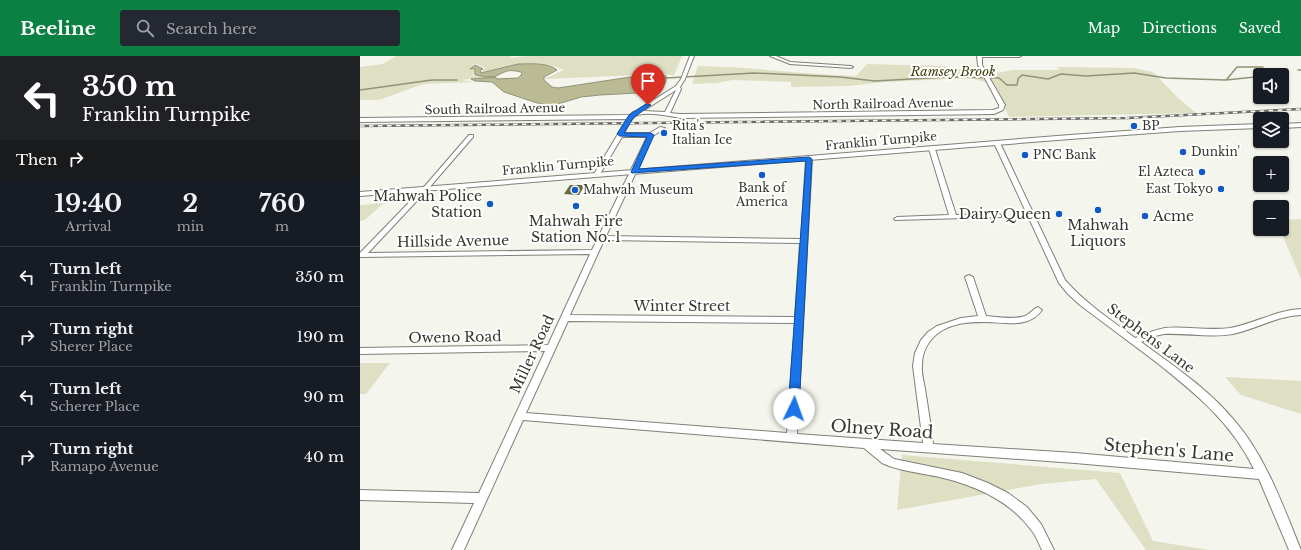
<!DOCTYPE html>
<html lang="en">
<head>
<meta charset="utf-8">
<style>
	body { margin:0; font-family:"Libre Baskerville",serif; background:#242831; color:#f1f3f6; height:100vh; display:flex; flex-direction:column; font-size:15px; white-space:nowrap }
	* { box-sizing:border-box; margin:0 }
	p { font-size:13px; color:#9ea1a6 }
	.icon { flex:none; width:22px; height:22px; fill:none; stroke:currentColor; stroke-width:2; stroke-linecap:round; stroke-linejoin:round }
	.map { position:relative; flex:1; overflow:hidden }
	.drawer { display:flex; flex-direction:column; background:#171b24; width:360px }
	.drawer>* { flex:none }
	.top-card { background:#202124; color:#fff; overflow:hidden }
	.tools { position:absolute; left:893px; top:12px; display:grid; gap:8px }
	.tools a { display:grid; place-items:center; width:36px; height:36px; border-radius:4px; background:#171b24; box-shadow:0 1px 3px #0004; font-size:20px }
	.pin { position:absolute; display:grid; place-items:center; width:34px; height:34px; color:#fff; margin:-41px -17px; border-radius:50% 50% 50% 0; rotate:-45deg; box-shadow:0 0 4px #0007 }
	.pin .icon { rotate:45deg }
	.me { position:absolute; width:44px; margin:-22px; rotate:3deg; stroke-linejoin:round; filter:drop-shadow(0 0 3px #0008) }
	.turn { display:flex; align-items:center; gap:14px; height:84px; padding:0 16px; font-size:18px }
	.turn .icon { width:52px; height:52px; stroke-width:2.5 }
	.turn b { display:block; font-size:28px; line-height:34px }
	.then { display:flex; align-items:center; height:38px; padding:0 16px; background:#0003; gap:8px; font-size:15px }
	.eta { display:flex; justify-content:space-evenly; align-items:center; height:68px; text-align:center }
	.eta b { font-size:24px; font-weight:800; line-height:28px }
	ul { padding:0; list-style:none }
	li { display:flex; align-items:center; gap:12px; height:60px; padding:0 16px; border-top:1px solid #363941 }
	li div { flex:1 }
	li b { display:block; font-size:15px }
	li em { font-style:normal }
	header { display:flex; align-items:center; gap:24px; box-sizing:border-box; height:56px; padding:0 20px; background:#0b8043; color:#fff }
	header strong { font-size:19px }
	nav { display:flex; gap:22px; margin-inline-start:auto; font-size:14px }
	.search { width:280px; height:36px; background:#242831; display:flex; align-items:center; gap:10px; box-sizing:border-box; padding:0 14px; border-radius:4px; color:#9ea1a6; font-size:15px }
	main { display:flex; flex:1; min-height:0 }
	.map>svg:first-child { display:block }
	.green { fill:#dedfc3 }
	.water { fill:#babb94; stroke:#929377 }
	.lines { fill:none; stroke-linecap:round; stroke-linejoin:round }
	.stream { stroke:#929377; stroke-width:1.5 }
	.building { fill:#676844 }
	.minor-casing { stroke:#7f8078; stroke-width:2 }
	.major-casing { stroke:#7f8078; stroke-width:2 }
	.minor { fill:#fff; fill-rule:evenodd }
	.major { fill:#fff; fill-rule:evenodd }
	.rail-casing { stroke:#6b6c67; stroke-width:2.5 }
	.rail { stroke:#fffffe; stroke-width:1.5; stroke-dasharray:4.5; stroke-linecap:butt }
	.route { fill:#1a73e8; stroke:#114b97 }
	.poi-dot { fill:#125bc6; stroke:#fffffe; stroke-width:1.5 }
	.labels { text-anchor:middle; stroke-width:4; stroke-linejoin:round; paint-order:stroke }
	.far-street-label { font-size:12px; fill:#363633; stroke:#fffffe }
	.far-poi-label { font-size:12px; fill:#363633; stroke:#fffffe; text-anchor:start }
	.far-water-label { font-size:13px; font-style:italic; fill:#3e3e0f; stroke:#fffffe }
	.poi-label { font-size:14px; fill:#363633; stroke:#fffffe; text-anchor:end }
	.street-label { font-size:14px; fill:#363633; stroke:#fffffe }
	.near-street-label { font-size:17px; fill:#363633; stroke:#fffffe }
</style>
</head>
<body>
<header>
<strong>Beeline</strong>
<div class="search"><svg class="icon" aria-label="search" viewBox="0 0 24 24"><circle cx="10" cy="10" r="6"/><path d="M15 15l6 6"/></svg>Search here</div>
<nav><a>Map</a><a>Directions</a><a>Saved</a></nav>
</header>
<main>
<section class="drawer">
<div class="top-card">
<div class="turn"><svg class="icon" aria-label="left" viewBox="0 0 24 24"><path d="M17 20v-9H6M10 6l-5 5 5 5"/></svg><div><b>350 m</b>Franklin Turnpike</div></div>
<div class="then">Then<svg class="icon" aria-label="right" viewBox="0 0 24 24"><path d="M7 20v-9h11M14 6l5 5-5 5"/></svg></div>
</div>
<div class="eta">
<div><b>19:40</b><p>Arrival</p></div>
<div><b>2</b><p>min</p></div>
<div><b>760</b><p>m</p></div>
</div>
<ul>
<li><svg class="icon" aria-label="left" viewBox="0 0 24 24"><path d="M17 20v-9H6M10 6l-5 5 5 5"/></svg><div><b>Turn left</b><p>Franklin Turnpike</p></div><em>350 m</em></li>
<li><svg class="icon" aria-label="right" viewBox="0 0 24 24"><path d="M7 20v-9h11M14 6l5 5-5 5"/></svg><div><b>Turn right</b><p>Sherer Place</p></div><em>190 m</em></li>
<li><svg class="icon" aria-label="left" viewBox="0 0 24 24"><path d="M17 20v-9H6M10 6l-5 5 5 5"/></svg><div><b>Turn left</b><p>Scherer Place</p></div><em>90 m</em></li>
<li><svg class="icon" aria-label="right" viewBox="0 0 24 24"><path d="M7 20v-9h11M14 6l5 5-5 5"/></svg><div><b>Turn right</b><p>Ramapo Avenue</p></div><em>40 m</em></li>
</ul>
</section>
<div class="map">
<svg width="941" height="494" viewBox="0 0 941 494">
	<rect width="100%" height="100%" fill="#f4f5ec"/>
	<path class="green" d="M 36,0 L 151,0 L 150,2 L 168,0 L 322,0 L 314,19 L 286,18 L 280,19 L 184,23 L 204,14 C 176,1 148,10 120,17 L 125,12 L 114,7 L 110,14 L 120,14 L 112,20 L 136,21 L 100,24 L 114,26 L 63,28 L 19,44 L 0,44 L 0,11 L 23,8 Z
		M 507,8 L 582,10 L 631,18 L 653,14 L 700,14 L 697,11 L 774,12 L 793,16 L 817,41 L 836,57 L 649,61 L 635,29 L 611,22 L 524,26 L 488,30 L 431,31 L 431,26 L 372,24 L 357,27 L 332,28 L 338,10 C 391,11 443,18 496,20 Z
		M 24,147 L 5,164 L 0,165 L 0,149 Z
		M 941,163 L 941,223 L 920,173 L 922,173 L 922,164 Z
		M 0,307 L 30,307 L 6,338 L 0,338 Z
		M 865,321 L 941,325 L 941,358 L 881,339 Z
		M 542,399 L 760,417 L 793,485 L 849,494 L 786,494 L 736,423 L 681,428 L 537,454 Z"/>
	<path class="water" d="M 158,8 C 170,8 187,6 197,14 L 184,21 L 184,24 L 192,31 L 198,32 L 290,18 L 306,20 C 307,28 302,33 295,36 L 240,39 L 221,41 L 198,48 L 188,49 L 177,47 L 144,36 L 132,26 L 115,25 L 111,23 L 136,21 L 136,23 L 158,22 L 162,18 L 161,16 C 147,13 147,15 136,20 C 130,22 121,20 115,19 L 115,13 L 110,13 L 115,9 L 123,13 L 120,14 L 121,17 Z"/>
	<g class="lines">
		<path class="stream" d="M 938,14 L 941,14
			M 306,22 L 394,17 L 480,21 L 515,25 L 587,21 L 639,22 L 647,29 L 657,29 L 658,23 L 662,19 L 688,23 L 701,18 L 726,20 L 774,17 L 806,22 L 835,23 L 866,24 L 895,21
			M 867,23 L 877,11 L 903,11
			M 0,34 L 72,24 L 97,24"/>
	</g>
	<path class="building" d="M 210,129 L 225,129 L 219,139 L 204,138 Z"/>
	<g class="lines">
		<g class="minor-casing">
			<path id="minor" d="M 330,0 L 334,0 L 325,23 L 320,31 L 321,33 L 310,57 L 320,58 L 633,54 L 639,52 L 639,49 L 618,9 L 617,0 L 661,0 L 659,1 L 622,1 L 622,9 L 645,49 L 643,54 L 634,58 L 320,62 C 310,60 282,54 274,61 C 270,65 267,72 264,77 L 290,77 L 300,71 L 305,72 L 293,80 L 246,180 L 441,183 L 446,103 L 449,101 L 452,103 L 437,378 L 563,387 L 553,310 L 555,297 L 561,284 L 568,276 L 577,270 L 601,262 L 618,260 L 605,221 L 609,219 L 613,221 L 626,260 C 638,261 653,264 665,260 C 670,258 673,253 678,251 L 682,254 C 669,273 644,266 625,266 C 608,266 592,267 578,277 C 568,285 562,296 562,309 C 561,317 564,326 565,333 C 568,352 571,370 573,388 L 715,397 L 894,413 C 871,366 836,338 796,306 C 771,287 745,268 720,249 L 708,238 L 699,227 L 634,87 L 637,85 L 640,87 L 705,224 C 725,247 751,264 775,282 C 785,278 794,274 805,272 C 826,270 848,275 870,272 C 894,268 916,254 941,253 L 941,259 C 917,260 896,273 873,278 C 850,282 827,277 804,278 L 795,280 L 781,286 C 814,310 848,333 874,364 C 906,401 923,450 941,494 L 929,494 L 899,423 L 715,407 L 520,393 L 534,403 L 602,417 L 628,427 L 648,437 L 667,451 L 681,468 L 694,494 L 682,494 C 679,488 676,480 672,475 C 649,443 612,428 575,420 C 560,417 543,415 529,410 L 522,407 L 504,392 L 163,364 L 104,494 L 92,494 L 114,447 L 0,444 L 0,434 L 119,437 L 185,295 L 0,298 L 0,292 L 188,289 L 230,198 L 0,201 L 0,197 L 64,131 L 109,79 L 113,79 L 113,81 L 68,133 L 8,197 L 232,194 L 287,81 L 262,81 L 240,118 L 237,120 L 234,118 L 267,63 L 0,66 L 0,62 L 270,59 L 273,56 L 276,55 L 316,30 L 321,23 ZM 316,34 L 305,56 L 283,55 ZM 244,184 L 440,187 L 435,261 L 210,259 ZM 208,265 L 435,267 L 427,377 L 166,357 Z
				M 410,0 L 416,0 L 430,6 L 491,10 L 493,11 L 491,12 L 430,8 Z
				M 572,91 L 575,93 L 596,159 L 639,158 L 641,159 L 641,161 L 535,164 L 534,163 L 537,161 L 589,159 L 569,93 Z"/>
		</g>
		<g class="major-casing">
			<path id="major" d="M 941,67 L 941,71 L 922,72 L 922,68 Z
				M 900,68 L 900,72 L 820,75 L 710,83 L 0,140 L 0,136 L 710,79 L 820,71 Z"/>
		</g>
		<use href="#minor" class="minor"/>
		<use href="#major" class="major"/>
		<g class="rail-casing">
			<path id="rail" d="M 0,70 L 767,62 L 941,53"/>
		</g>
		<use href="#rail" class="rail"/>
	</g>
	<path class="route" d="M 286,48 L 291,49 L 273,62 L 264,77 L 291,77 L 294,79 L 279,113 L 449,101 L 452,103 L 439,353 L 437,356 L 434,357 L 430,356 L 428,353 L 446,105 L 272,117 L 271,116 L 287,81 L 260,80 L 257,78 L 269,59 Z"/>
	<g class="poi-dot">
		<circle cx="774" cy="70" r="4"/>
		<circle cx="304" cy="77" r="4"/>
		<circle cx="823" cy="96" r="4"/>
		<circle cx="665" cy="99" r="4"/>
		<circle cx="842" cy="116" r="4"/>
		<circle cx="402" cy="119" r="4"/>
		<circle cx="861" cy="133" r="4"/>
		<circle cx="215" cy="134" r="4"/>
		<circle cx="130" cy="148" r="4"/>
		<circle cx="216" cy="150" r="4"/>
		<circle cx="738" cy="154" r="4"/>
		<circle cx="699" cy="158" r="4"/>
		<circle cx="785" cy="160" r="4"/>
	</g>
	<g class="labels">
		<g class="far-street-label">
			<text transform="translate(523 48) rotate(-1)" y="4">North Railroad Avenue</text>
			<text transform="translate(135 53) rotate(-1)" y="4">South Railroad Avenue</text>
			<text transform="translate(521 85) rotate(-5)" y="4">Franklin Turnpike</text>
			<text transform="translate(198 110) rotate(-5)" y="4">Franklin Turnpike</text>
		</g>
		<g class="far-poi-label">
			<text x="312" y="74">Rita's<tspan x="312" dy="14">Italian Ice</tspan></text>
			<text x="782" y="74">BP</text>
			<text x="831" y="100">Dunkin'</text>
			<text x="673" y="103">PNC Bank</text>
			<text x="834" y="120" text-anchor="end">El Azteca</text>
			<text x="402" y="136" text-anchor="middle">Bank of<tspan x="402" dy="14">America</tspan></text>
			<text x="853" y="137" text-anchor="end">East Tokyo</text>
			<text x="223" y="138">Mahwah Museum</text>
		</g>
		<g class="far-water-label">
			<text x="593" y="20">Ramsey Brook</text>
		</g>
		<g class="poi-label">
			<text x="122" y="145">Mahwah Police<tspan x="122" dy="16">Station</tspan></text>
			<text x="691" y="163">Dairy Queen</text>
			<text x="793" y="165" text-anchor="start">Acme</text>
			<text x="216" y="170" text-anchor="middle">Mahwah Fire<tspan x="216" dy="16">Station No. 1</tspan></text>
			<text x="738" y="174" text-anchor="middle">Mahwah<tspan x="738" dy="16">Liquors</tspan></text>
		</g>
		<g class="street-label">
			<text transform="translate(93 185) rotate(-1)" y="5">Hillside Avenue</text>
			<text x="322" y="255">Winter Street</text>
			<text transform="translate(95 281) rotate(-1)" y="5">Oweno Road</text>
			<text transform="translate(791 282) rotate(37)" y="5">Stephens Lane</text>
			<text transform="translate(172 298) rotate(-65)" y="5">Miller Road</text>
		</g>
		<g class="near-street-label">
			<text transform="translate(522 373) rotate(4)" y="6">Olney Road</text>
			<text transform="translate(809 394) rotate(5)" y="6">Stephen's Lane</text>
		</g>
	</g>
</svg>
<div class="tools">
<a><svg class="icon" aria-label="sound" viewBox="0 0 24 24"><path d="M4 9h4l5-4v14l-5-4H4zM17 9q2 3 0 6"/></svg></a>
<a><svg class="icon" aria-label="layers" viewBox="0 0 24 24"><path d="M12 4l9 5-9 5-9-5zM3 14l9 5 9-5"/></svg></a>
<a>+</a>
<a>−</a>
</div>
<div class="pin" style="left:288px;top:49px;background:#d93025"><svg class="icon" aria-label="arrive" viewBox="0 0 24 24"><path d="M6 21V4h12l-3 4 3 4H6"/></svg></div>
<svg class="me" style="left:434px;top:353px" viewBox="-20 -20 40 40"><circle r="19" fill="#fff"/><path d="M0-13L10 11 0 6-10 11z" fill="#1a73e8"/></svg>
</div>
</main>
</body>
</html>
